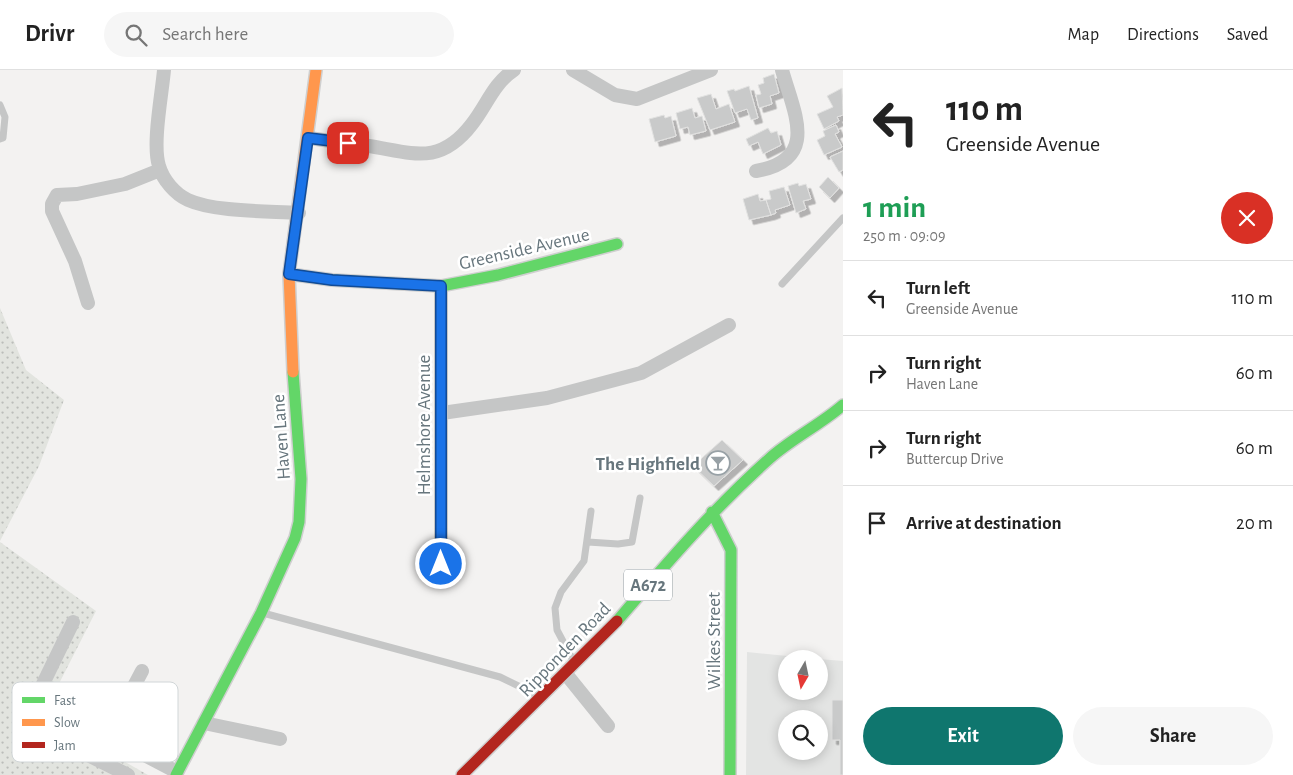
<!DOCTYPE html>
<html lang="en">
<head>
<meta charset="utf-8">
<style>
	body { margin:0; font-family:"Alegreya Sans",sans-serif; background:#f6f6f6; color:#222; height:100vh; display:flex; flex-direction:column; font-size:19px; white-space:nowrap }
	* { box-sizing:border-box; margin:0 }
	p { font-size:16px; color:#767676 }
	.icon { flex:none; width:28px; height:28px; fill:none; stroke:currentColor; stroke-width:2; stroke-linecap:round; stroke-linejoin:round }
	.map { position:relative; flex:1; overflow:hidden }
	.panel { display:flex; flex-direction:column; background:#fff; width:450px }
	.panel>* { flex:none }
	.banner { background:#fff; color:#222; overflow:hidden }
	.needle { width:32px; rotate:189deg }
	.fabs { position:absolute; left:778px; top:580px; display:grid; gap:10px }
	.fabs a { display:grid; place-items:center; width:50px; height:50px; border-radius:50%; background:#fff; box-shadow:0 2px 12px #0003; font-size:25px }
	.pin { position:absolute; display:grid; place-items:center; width:42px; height:42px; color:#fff; margin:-21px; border-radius:10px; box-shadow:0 2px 8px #0006 }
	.me { position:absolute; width:55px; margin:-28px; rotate:0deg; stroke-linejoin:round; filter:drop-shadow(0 0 4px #0008) }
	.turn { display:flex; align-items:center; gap:18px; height:105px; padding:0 20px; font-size:22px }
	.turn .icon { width:65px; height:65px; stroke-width:2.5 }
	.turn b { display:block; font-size:35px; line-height:42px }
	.round { display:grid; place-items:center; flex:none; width:52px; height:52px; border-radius:26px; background:#f6f6f6 }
	.overview { display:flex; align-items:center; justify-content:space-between; height:85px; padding:0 20px }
	h1 { font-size:30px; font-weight:700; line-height:38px; color:#1e9e55 }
	.cta { display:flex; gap:10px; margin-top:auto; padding:10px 20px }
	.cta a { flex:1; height:58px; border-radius:30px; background:#0f766e; color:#fff; font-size:20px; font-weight:700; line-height:58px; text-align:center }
	.cta a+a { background:#f6f6f6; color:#222 }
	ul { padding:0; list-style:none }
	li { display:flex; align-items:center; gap:15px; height:75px; padding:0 20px; border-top:1px solid #e0e0e0 }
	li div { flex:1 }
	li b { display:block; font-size:19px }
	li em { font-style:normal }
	header { display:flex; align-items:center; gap:30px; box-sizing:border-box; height:70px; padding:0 25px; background:#fff; border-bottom:1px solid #e0e0e0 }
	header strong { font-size:24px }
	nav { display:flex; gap:28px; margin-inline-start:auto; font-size:18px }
	.search { width:350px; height:45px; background:#f6f6f6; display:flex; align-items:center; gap:12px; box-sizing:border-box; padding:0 18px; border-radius:28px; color:#767676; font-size:19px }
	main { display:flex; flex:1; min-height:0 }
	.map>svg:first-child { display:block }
	.built { fill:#e3e4e3; fill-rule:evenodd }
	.grass { fill:url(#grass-dots) }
	.building { fill:#c9caca; stroke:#e2e2e1; filter:url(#shadow) }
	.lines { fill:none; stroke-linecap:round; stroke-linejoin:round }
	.fast-casing { stroke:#cfcfcf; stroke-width:14 }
	.slow-casing { stroke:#cfcfcf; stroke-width:14 }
	.jam-casing { stroke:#cfcfcf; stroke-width:14 }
	.lane { stroke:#c5c6c6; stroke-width:7 }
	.street { stroke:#c5c6c6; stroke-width:14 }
	.fast { stroke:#63d668; stroke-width:11 }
	.slow { stroke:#ff974d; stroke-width:11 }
	.jam { stroke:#b3261e; stroke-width:11 }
	.route-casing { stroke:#114b97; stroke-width:12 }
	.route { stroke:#1a73e8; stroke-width:9 }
	.labels { text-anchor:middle; stroke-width:5; stroke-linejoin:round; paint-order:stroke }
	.shield { fill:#fff; stroke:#959fa4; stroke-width:1 }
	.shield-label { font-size:18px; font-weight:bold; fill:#67767d }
	.street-label { font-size:19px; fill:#67767d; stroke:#fff }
	.poi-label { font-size:19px; font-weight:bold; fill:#67767d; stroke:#fff; text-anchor:end }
	.key { fill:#fff; stroke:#d1d6d8; stroke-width:1 }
	.key-label { font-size:14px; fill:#67767d }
</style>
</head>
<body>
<header>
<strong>Drivr</strong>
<div class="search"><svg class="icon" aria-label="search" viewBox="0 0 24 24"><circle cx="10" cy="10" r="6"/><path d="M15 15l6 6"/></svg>Search here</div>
<nav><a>Map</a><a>Directions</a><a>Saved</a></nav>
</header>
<main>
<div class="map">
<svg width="843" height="705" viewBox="0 0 843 705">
	<defs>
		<pattern id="grass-dots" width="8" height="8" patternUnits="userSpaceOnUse" patternTransform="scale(1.25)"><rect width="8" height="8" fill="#e2e4df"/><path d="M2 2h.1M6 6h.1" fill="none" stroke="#bbbdba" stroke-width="1.8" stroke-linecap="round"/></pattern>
		<filter id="shadow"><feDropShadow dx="4.5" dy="4.5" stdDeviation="0" flood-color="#0004"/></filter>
	</defs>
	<rect width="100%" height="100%" fill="#f3f2f1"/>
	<path class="built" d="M 747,582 L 818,589 L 786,589 L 786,621 L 819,621 L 819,589 L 843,591 L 843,705 L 746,705 ZM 786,649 L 819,649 L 819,681 L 786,681 Z"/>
	<path class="grass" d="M 0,238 L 26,300 L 64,330 L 39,396 L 0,471 Z
		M 0,472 L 96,541 L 43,645 L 148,705 L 0,705 Z"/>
	<path class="building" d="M 774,4 L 779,23 L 770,26 L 772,34 L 759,38 L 756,25 L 761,24 L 758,15 L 764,13 L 763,8 Z
		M 749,16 L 758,48 L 751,50 L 747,39 L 735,43 L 727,21 L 734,19 L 735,21 Z
		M 842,18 L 843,45 L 837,47 L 839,51 L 824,59 L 817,44 L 833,37 L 827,26 Z
		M 711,24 L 716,39 L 729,34 L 735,52 L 710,60 L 697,28 Z
		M 692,38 L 695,48 L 702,46 L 706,61 L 690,65 L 688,57 L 680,59 L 676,43 Z
		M 664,45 L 665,48 L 671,46 L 676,66 L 655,72 L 649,49 Z
		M 836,55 L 839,62 L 835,64 L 842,77 L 824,85 L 817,70 L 825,66 L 823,61 Z
		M 768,58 L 771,63 L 777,61 L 781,75 L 763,84 L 758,72 L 749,76 L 746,69 Z
		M 843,81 L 843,100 L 839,102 L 830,87 Z
		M 828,107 L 839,118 L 830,128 L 819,117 Z
		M 798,113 L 799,116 L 806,114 L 811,129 L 803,131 L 806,139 L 796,143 L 788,116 Z
		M 784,117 L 790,135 L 775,140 L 776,143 L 771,145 L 766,130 L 771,129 L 769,121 Z
		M 758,124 L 760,131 L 766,130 L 771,145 L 749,150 L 743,129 Z
		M 722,370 L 743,390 L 714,416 L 693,396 Z
		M 832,630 L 843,630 L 843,705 L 840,705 L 840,670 L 832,670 Z"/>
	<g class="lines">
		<g class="fast-casing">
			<path id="fast" d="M 289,204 L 332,210 L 441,216 L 498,205 L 617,174
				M 712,442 L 731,480 L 730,705
				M 617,551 C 666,494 713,439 769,389 C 791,369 820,355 843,335
				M 176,705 L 261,543 L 295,468 L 299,452 L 301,409 L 293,302"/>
		</g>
		<g class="slow-casing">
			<path id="slow" d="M 293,302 L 289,204 L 316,0"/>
		</g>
		<g class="jam-casing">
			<path id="jam" d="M 462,705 L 617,551"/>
		</g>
		<path class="lane" d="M 0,35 L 5,47 L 3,68 L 0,69
			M 782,214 L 843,148
			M 588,472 L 618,474 L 632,472 L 640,428
			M 263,543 L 500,607 L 539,626
			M 574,592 L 557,560 L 555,538 L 561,522 L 584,491 L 591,441"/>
		<path class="street" d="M 164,0 C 162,24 152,74 159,96 C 163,110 175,124 188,130 C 214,142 269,141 299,143
			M 573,0 L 615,25 L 637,29 L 711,0
			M 309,68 C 329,71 349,73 369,76 C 413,83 440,96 472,54 C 487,35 493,14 514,0
			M 756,101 C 820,90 794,43 782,0
			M 441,216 L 441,494
			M 88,233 L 75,191 L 52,141 L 52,134 L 57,125 L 77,124 L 125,114 L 160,100
			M 442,343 L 547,328 L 641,303 L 729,255
			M 73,552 L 24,653 L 128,705
			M 142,601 L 124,635 L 124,668 L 135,680 L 177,702
			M 566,604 L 608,656
			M 204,653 L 280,669"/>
		<use href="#fast" class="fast"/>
		<use href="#slow" class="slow"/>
		<use href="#jam" class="jam"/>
	</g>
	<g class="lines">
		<g class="route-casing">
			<path id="route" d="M 348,73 L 308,68 L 289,204 L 332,210 L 441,216 L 441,494"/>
		</g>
		<use href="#route" class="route"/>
	</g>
	<defs>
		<g id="bar-ring" transform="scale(1.25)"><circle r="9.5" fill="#fff" stroke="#98a1a6" stroke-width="1.5"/><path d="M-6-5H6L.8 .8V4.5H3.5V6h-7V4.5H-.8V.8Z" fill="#98a1a6"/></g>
	</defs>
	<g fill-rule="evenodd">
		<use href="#bar-ring" x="718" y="393"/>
	</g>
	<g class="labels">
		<rect class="shield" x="624" y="499.5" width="48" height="31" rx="4"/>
		<g class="shield-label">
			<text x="648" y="521">A672</text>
		</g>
		<g class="street-label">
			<text transform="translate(524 178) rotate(-13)" y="7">Greenside Avenue</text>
			<text transform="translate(423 355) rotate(-90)" y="7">Helmshore Avenue</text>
			<text transform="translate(280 367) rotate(-94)" y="7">Haven Lane</text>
			<text transform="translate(713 571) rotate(-90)" y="7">Wilkes Street</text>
			<text transform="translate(564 579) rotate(-46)" y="7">Ripponden Road</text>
		</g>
		<g class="poi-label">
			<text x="700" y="400">The Highfield</text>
		</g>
	</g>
	<rect x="12" y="612" width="166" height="80" rx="8" class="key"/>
	<rect x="22" y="627" width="23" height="6" fill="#63d668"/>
	<rect x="22" y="649" width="23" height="7" fill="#ff974d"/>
	<rect x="22" y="672" width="23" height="6" fill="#b3261e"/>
	<g class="key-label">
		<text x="54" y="635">Fast</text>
		<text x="54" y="657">Slow</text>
		<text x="54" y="680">Jam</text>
	</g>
</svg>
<div class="fabs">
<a><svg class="needle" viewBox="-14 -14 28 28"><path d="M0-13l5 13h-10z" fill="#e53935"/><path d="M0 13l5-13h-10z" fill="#767676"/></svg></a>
<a><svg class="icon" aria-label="search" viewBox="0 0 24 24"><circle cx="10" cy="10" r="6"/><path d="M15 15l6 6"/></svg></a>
</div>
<div class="pin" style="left:348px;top:73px;background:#d93025"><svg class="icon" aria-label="arrive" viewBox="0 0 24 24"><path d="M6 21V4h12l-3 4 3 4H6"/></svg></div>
<svg class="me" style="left:441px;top:494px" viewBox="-20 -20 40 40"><circle r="17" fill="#1a73e8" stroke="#fff" stroke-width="3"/><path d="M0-11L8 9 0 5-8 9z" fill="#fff"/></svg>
</div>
<section class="panel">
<div class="banner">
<div class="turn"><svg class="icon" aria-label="left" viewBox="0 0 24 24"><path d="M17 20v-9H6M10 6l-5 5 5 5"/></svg><div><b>110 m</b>Greenside Avenue</div></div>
</div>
<div class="overview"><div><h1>1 min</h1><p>250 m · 09:09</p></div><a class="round" style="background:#d93025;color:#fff"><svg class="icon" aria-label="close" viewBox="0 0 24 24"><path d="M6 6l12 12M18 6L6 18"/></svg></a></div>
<ul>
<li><svg class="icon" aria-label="left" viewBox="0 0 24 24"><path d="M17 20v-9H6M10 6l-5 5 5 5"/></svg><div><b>Turn left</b><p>Greenside Avenue</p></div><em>110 m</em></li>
<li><svg class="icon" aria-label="right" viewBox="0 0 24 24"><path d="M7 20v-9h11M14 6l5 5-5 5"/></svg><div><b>Turn right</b><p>Haven Lane</p></div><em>60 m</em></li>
<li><svg class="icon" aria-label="right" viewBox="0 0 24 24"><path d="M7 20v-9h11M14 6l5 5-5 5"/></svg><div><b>Turn right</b><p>Buttercup Drive</p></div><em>60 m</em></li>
<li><svg class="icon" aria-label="arrive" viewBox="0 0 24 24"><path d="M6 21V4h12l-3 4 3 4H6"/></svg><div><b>Arrive at destination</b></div><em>20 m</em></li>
</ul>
<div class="cta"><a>Exit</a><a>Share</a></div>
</section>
</main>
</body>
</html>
